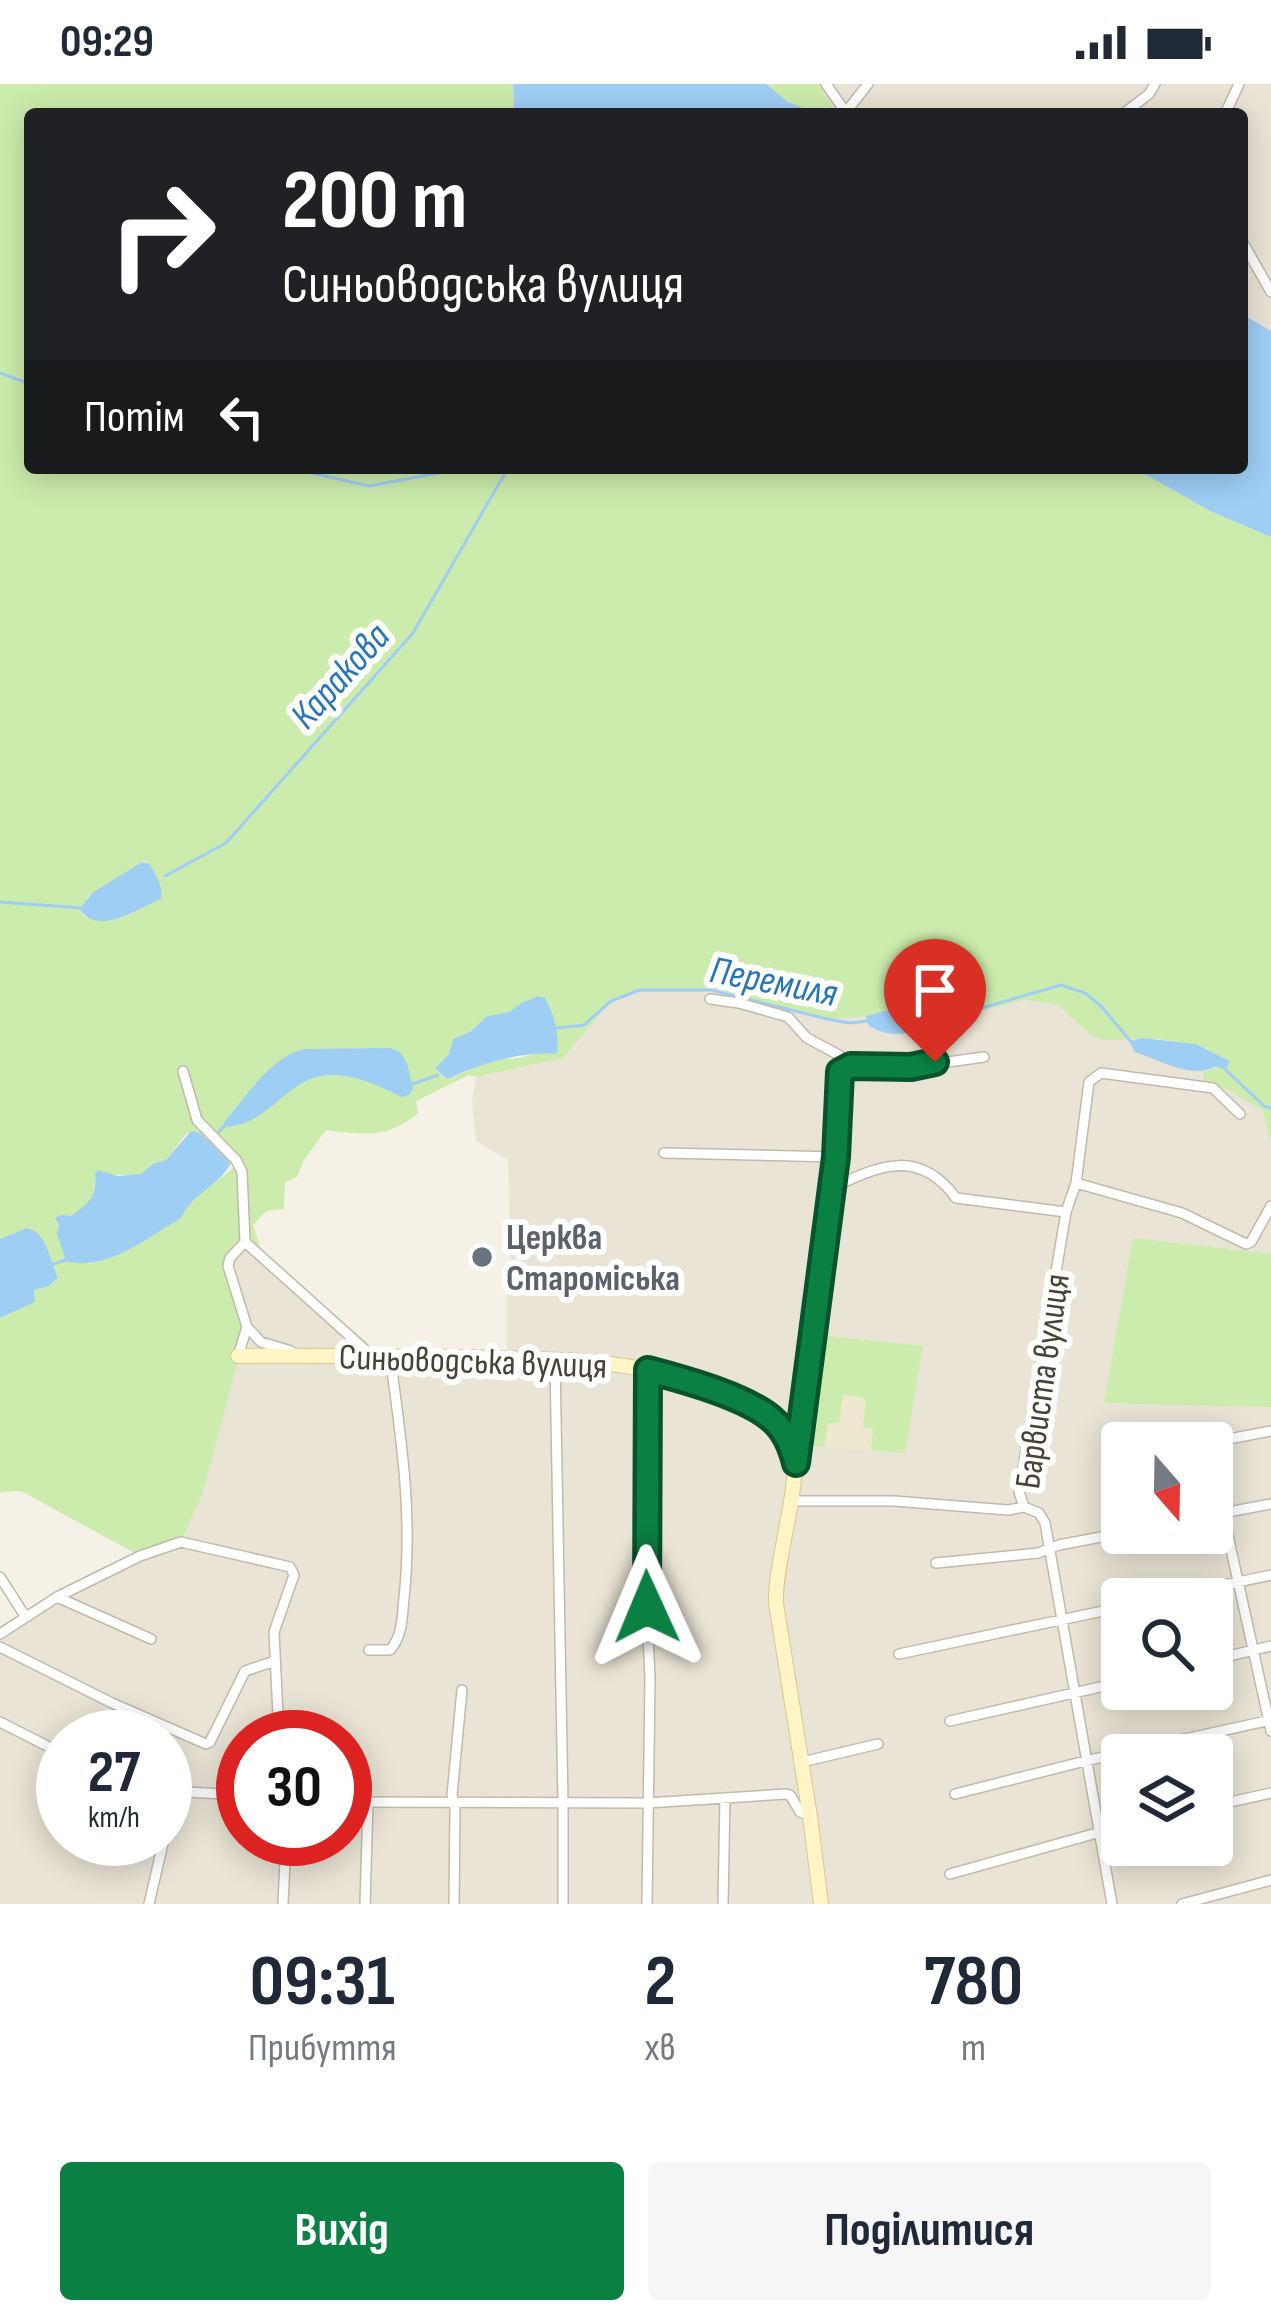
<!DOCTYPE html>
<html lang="uk">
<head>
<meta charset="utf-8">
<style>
	body { margin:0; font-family:"Sofia Sans Condensed",sans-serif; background:#f6f6f7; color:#1f2937; height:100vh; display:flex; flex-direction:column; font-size:45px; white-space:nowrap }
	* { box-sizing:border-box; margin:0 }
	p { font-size:39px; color:#747a83 }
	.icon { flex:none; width:66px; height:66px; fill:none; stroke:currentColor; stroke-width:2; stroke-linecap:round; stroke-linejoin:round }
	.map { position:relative; height:1820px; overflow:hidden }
	.drawer { display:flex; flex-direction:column; background:#fff; flex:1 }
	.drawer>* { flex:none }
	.banner { position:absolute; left:24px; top:24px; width:1224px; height:366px; border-radius:12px; box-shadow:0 6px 30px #0003; background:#202124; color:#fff; overflow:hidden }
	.needle { width:78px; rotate:160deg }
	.buttons { position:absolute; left:1101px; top:1338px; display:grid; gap:24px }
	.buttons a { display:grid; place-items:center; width:132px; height:132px; border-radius:12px; background:#fff; box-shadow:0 6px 30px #0003; font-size:60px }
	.speed { position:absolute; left:36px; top:1626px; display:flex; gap:24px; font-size:60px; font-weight:700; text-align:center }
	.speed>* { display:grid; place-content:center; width:156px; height:156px; border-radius:50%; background:#fff; box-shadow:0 6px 30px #0003; line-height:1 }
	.speed small { font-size:30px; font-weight:400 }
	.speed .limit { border:18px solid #d22; background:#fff; color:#111 }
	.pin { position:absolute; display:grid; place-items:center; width:102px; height:102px; color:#fff; margin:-123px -51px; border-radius:50% 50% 50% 0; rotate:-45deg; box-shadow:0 0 12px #0007 }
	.pin .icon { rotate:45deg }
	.me { position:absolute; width:132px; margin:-66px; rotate:359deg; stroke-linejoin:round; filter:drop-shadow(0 0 9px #0008) }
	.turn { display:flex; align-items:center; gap:42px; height:252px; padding:0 60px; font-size:54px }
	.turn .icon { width:156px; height:156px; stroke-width:2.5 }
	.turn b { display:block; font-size:84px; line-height:102px }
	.then { display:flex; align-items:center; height:114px; padding:0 60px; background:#0003; gap:24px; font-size:45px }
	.eta { display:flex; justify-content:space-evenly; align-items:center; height:204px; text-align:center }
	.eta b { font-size:72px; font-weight:700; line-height:84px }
	.button { display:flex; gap:24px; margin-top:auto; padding:24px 60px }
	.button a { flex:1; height:138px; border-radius:12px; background:#0b8043; color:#fff; font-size:48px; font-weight:700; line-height:138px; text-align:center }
	.button a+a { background:#f6f6f7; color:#1f2937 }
	.status { display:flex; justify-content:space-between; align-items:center; height:84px; padding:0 60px; background:#fff; direction:ltr }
	.status svg { height:33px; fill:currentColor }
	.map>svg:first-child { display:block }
	.residential { fill:#e9e4d5; fill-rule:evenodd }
	.education { fill:#efe8d0 }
	.green { fill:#ccecad; fill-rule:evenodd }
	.water { fill:#9fcef5 }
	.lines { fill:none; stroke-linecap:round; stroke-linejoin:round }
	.stream { stroke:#9fcef5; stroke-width:3 }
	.street-casing { stroke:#c1baa9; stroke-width:12 }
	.secondary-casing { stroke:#d8c993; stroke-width:16 }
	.street { stroke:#fff; stroke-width:9 }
	.secondary { stroke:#fff4c6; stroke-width:14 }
	.route-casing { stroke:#07532c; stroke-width:30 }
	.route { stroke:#0b8043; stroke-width:21 }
	.worship-dot { fill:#6b7280; stroke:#fff; stroke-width:4.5 }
	.labels { text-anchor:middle; stroke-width:12; stroke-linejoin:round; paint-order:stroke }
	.worship-label { font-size:36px; font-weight:bold; fill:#5b616d; stroke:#fff; text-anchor:start }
	.street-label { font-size:36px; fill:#484235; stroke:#fff }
	.water-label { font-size:39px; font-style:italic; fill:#2675bc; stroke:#fff }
</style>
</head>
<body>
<div class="status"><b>09:29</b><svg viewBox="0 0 49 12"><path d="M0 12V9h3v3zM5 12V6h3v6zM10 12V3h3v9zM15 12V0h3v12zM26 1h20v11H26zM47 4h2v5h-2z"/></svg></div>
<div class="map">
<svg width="1271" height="1820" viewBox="0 0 1271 1820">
	<rect width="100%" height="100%" fill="#f5f1e7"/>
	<path class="residential" d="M 819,0 L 1271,0 L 1271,247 L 1242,230 L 1242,30 L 836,30 Z
		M 1043,874 L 1271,998 L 1271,1820 L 0,1820 L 0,1550 L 140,1472 L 228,1182 L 245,1158 L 371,1271 L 507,1274 L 507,1191 L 511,1182 L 508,1076 L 476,1057 L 472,1018 L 476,993 L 562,974 L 611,917 L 640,906 L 711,906 L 827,935 ZM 1122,1359 L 1212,1359 L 1212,1449 L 1122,1449 ZM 1122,1515 L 1212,1515 L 1212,1605 L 1122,1605 ZM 63,1653 L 165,1653 L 165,1755 L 63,1755 ZM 243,1653 L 345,1653 L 345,1755 L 243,1755 ZM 1122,1671 L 1212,1671 L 1212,1761 L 1122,1761 Z"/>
	<path class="education" d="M 819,1251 L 923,1262 L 905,1369 L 803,1361 Z"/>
	<path class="green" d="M 0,0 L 513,0 L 514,30 L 30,30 L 30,384 L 1134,384 L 1210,427 L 1271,453 L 1271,1057 L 1262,1025 C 1242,1017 1226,1000 1204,998 L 1203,988 L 1209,987 L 1229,976 C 1202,963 1173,954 1142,954 C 1125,954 1110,959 1093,953 L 1057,920 L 1024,916 L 969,930 L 960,917 L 908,921 L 866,932 L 827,935 L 711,906 L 640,906 L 611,917 L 563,974 L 476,993 L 469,991 L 416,1017 L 418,1029 C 387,1055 365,1051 326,1046 L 304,1076 L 297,1093 L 285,1098 L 284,1125 L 266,1127 L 253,1141 L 261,1165 L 258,1169 L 245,1159 L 230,1173 L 247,1243 L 202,1411 L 181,1458 L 140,1472 L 21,1407 L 0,1408 L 0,1234 L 34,1218 L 33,1206 L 49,1202 L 58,1194 L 52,1180 L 25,1144 L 0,1155 ZM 144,777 C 155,785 162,802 160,815 C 138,826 106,847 83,831 L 88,812 ZM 538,912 L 538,969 L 519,974 L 498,975 L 447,995 L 435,986 L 449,970 L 453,956 L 470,948 L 487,932 L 510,928 L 521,919 ZM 187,1049 L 200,1049 L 228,1076 L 230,1084 L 232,1074 L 238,1079 C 219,1099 192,1108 180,1134 L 125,1167 L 90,1180 L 57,1149 L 59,1140 C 83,1124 96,1121 95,1090 L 141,1091 L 153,1079 L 166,1076 Z
		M 766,0 L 819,0 L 836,30 C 810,30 783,19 766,0 Z
		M 1133,1154 L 1271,1170 L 1271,1323 L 1104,1319 Z
		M 819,1251 L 923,1262 L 905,1369 L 871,1366 L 873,1345 L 863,1343 L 866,1315 L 843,1310 L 839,1339 L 828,1339 L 824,1363 L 803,1361 Z"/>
	<path class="water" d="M 513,0 L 766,0 L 788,18 L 818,30 L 514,30 Z
		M 1242,230 L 1271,247 L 1271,453 L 1210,427 L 1134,384 L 1242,384 Z
		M 142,778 L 149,780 C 155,789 164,803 161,815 C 138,825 97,853 80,825 L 92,809 Z
		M 538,912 L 545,914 C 555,932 559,950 557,970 C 519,967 482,980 447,995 L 435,985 L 449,970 L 453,955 L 470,948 L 487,932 L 509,928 L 521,919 Z
		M 961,917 L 967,927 C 957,937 951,936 939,940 C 914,948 891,957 868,941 L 866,932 L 908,921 Z
		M 1142,954 L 1195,960 L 1230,977 L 1226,984 L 1214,983 C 1191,995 1159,976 1135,968 L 1129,957 Z
		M 391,964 L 400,968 L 407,979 L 413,1005 L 409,1011 L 402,1013 C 376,1000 338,982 308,996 C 276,1011 266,1040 223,1043 L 225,1037 C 248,1011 270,973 304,965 Z
		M 191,1047 L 200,1049 L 228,1076 L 230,1080 C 220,1101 191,1110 181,1134 C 147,1154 106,1188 66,1177 L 57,1149 L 59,1140 L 55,1134 L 60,1131 L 71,1132 C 89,1119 97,1113 95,1090 L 98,1086 L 118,1092 L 141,1090 L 154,1079 L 166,1076 Z
		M 26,1144 C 47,1147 50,1177 58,1194 L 49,1202 L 34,1206 L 35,1218 L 0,1234 L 0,1155 Z"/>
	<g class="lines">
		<path class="stream" d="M 0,289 L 30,300
			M 290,384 L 369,402 L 465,384
			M 165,792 L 226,759 L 413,549 L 508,384
			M 0,818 L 82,824
			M 961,930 L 1061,901 L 1085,909 L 1101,922 L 1133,960
			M 557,944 L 584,941 L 611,917 L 640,906 L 711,906 L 827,935 L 849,939 L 868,937
			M 1223,983 L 1264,1022 L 1271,1024
			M 413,1000 L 438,991
			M 218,1049 L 226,1040
			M 50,1181 L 69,1175"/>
		<g class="street-casing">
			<path id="street" d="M 826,0 L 847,30
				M 846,28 L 868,0
				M 1123,30 L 1149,10 L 1155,0
				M 1225,30 L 1239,0
				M 1242,157 L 1271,208
				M 710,915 L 739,919 L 788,933 L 807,954 L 839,971 L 851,983
				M 183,987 L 197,1036 L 236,1076 L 242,1088 L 245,1158
				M 664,1069 L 836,1073
				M 1076,1099 L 1182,1129 L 1246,1160 L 1251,1158 L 1271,1122
				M 832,1104 C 880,1081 919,1064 956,1114 L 1066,1128
				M 247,1243 L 228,1182 L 230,1174 L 245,1158 L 371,1271
				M 238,1272 L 247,1243 L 261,1258 L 291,1267
				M 555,1277 L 563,1720 L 563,1820
				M 1208,1359 L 1271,1347
				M 797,1374 L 836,1073 L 840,988 L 851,983 L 911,983 L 984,973
				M 1212,1379 L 1271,1647
				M 791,1417 L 894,1417 L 1008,1426 L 1024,1423
				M 1212,1431 L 1271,1420
				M 936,1479 L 1038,1469 L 1059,1461 L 1122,1449
				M 0,1493 L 25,1532
				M 57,1513 L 151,1555
				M 1158,1515 L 1271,1491
				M 0,1550 L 57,1513 L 140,1472 L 181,1458 L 290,1483 L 294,1491 L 274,1548 L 279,1653
				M 0,1563 L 112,1619 L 206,1660 L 210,1658 L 245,1587 L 275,1577
				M 369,1566 L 390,1566 C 403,1552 402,1532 404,1514 C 413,1431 401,1353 390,1272
				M 899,1570 L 1122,1523
				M 1212,1576 L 1271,1562
				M 950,1637 L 1122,1598
				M 0,1638 L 63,1670
				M 802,1678 L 878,1660
				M 955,1710 L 1085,1677 L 1271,1636
				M 165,1718 L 172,1722 L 177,1712 L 186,1708 L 243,1711
				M 345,1718 L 647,1719 L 786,1710 L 790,1711 L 800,1728 L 810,1732
				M 1212,1722 L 1271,1709
				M 165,1750 L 172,1722
				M 950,1790 L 1122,1742
				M 149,1820 L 164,1755
				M 283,1820 L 286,1755
				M 365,1820 L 368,1719
				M 454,1820 L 455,1724 L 452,1711 L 462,1606
				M 647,1820 L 650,1594 L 645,1487 L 648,1286
				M 723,1820 L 725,1714
				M 1112,1820 L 1045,1439 L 1039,1429 L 1024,1423 L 1019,1408 L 1066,1128 L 1076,1099 L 1089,998 L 1101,989 L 1213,1004 L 1240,1030
				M 1182,1820 L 1271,1796"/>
		</g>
		<g class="secondary-casing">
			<path id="secondary" d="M 238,1272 C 315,1271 391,1272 468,1273 C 520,1275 574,1274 625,1282 C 664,1288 742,1309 772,1335 C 781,1342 788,1354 792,1365 C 803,1394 774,1480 776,1519 L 810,1732 L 821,1820"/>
		</g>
		<use href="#street" class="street"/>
		<use href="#secondary" class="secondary"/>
	</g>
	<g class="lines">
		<g class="route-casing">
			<path id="route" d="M 647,1523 L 648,1286 C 682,1295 749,1313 774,1337 C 786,1348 792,1363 796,1379 L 836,1073 L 840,988 L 851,982 L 911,983 L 935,978"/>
		</g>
		<use href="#route" class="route"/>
	</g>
	<circle class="worship-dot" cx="482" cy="1173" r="12"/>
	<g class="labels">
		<g class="worship-label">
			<text x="506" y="1165">Церква<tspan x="506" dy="41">Староміська</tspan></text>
		</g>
		<g class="street-label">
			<text transform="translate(473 1276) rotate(2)" y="13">Синьоводська вулиця</text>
			<text transform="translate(1041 1297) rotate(-82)" y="13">Барвиста вулиця</text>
		</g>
		<g class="water-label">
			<text transform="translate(339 591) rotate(-48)" y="14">Каракова</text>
			<text transform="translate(774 896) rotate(11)" y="14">Перемиля</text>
		</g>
	</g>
</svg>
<div class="buttons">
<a><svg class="needle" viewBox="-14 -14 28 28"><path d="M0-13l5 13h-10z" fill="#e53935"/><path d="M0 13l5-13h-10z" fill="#747a83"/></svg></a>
<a><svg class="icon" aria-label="search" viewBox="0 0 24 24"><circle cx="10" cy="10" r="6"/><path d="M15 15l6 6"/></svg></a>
<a><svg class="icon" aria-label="layers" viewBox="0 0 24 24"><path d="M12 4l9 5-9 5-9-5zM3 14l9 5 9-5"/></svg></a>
</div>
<div class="speed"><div>27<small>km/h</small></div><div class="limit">30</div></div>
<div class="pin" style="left:935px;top:978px;background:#d93025"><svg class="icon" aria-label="arrive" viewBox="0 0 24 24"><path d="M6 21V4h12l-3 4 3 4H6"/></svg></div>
<svg class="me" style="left:647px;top:1523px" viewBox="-20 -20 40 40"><path d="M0-17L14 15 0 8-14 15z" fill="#0b8043" stroke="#fff" stroke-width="4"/></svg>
<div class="banner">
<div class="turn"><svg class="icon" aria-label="right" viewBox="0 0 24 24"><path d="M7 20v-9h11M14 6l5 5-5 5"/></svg><div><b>200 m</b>Синьоводська вулиця</div></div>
<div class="then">Потім<svg class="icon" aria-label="left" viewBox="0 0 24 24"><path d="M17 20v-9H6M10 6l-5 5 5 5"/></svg></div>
</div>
</div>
<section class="drawer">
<div class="eta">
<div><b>09:31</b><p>Прибуття</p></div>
<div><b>2</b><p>хв</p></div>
<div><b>780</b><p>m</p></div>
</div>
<div class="button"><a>Вихід</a><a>Поділитися</a></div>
</section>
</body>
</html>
